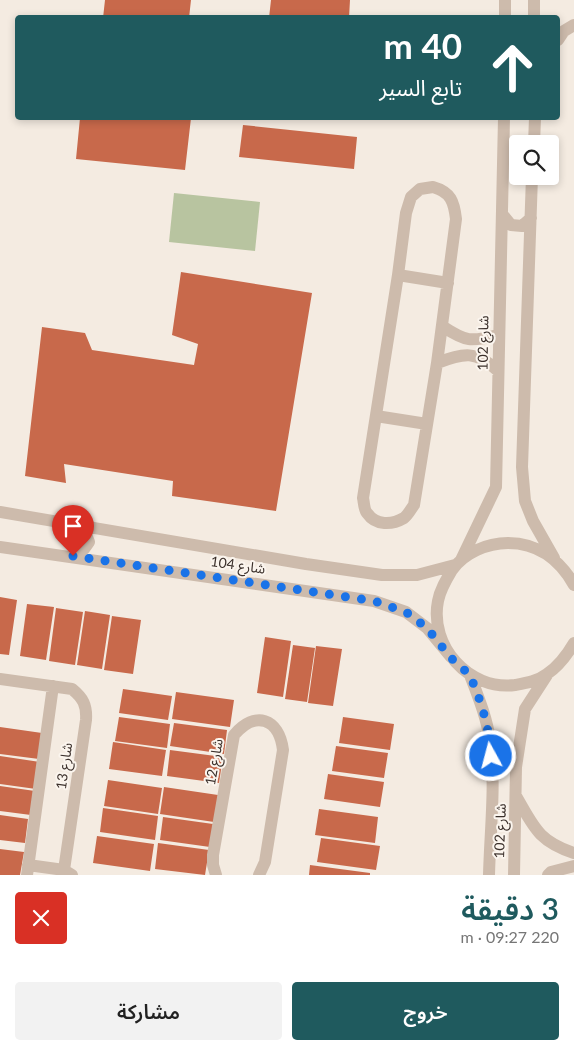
<!DOCTYPE html>
<html lang="ar">
<head>
<meta charset="utf-8">
<style>
	body { margin:0; font-family:Lato,"Noto Sans Arabic",sans-serif; background:#f2f2f2; color:#222; direction:rtl; height:100vh; display:flex; flex-direction:column; font-size:19px; white-space:nowrap }
	* { box-sizing:border-box; margin:0 }
	p { font-size:16px; color:#767676 }
	.icon { flex:none; width:28px; height:28px; fill:none; stroke:currentColor; stroke-width:2; stroke-linecap:round; stroke-linejoin:round }
	.map { position:relative; height:875px; overflow:hidden; direction:ltr }
	.drawer { display:flex; flex-direction:column; background:#fff; flex:1 }
	.drawer>* { flex:none }
	.top-card { position:absolute; left:15px; top:15px; width:545px; height:105px; border-radius:5px; box-shadow:0 2px 8px #0003; direction:rtl; background:#1f5a5e; color:#fff; overflow:hidden }
	.controls { position:absolute; left:509px; top:135px; display:grid; gap:10px }
	.controls a { display:grid; place-items:center; width:50px; height:50px; border-radius:5px; background:#fff; box-shadow:0 2px 8px #0003; font-size:25px }
	.pin { position:absolute; display:grid; place-items:center; width:42px; height:42px; color:#fff; margin:-51px -21px; border-radius:50% 50% 50% 0; rotate:-45deg; box-shadow:0 0 5px #0007 }
	.pin .icon { rotate:45deg }
	.me { position:absolute; width:55px; margin:-28px; rotate:353deg; stroke-linejoin:round; filter:drop-shadow(0 0 4px #0008) }
	.turn { display:flex; align-items:center; gap:18px; height:105px; padding:0 15px; font-size:22px }
	.turn .icon { width:65px; height:65px; stroke-width:2.5 }
	.turn b { display:block; font-size:35px; line-height:42px }
	.round { display:grid; place-items:center; flex:none; width:52px; height:52px; border-radius:5px; background:#f2f2f2 }
	.headline { display:flex; align-items:center; justify-content:space-between; height:85px; padding:0 15px }
	h1 { font-size:30px; font-weight:600; line-height:38px; color:#1f5a5e }
	.cta { display:flex; gap:10px; margin-top:auto; padding:10px 15px }
	.cta a { flex:1; height:58px; border-radius:5px; background:#1f5a5e; color:#fff; font-size:20px; font-weight:600; line-height:58px; text-align:center }
	.cta a+a { background:#f2f2f2; color:#222 }
	.map>svg:first-child { display:block }
	.green { fill:#b8c4a0 }
	.building { fill:#c8694b }
	.lines { fill:none; stroke-linecap:round; stroke-linejoin:round }
	.minor { stroke:#cdbbac; stroke-width:12 }
	.route { stroke:#1a73e8; stroke-width:9; stroke-dasharray:0 16.2 }
	.labels { text-anchor:middle; stroke-width:4; stroke-linejoin:round; paint-order:stroke }
	.street-label { font-size:14px; fill:#3b302b; stroke:#fbf5ee }
</style>
</head>
<body>
<div class="map">
<svg width="574" height="875" viewBox="0 0 574 875">
	<rect width="100%" height="100%" fill="#f4ebe1"/>
	<path class="green" d="M 174,193 L 260,202 L 255,251 L 169,242 Z"/>
	<path class="building" d="M 105,0 L 191,0 L 189,18 L 103,18 Z
		M 271,0 L 350,0 L 349,18 L 269,18 Z
		M 80,118 L 191,118 L 185,170 L 76,159 Z
		M 243,125 L 357,137 L 354,169 L 239,157 Z
		M 181,272 L 312,293 L 276,511 L 172,496 L 173,481 L 64,464 L 66,483 L 25,476 L 42,327 L 85,333 L 92,350 L 194,365 L 198,344 L 172,335 Z
		M 0,597 L 17,600 L 9,655 L 0,654 Z
		M 27,604 L 54,607 L 46,660 L 20,656 Z
		M 56,608 L 83,612 L 75,665 L 49,661 Z
		M 85,611 L 110,615 L 102,669 L 77,665 Z
		M 112,616 L 141,620 L 133,674 L 104,670 Z
		M 265,637 L 291,641 L 283,697 L 257,693 Z
		M 293,645 L 315,648 L 307,702 L 285,699 Z
		M 316,646 L 342,649 L 333,706 L 308,703 Z
		M 123,689 L 172,696 L 168,720 L 119,713 Z
		M 176,692 L 234,700 L 230,727 L 172,719 Z
		M 119,717 L 170,724 L 167,748 L 115,741 Z
		M 343,717 L 394,724 L 390,750 L 339,743 Z
		M 174,723 L 227,730 L 224,754 L 170,746 Z
		M 0,727 L 42,733 L 39,759 L 0,754 Z
		M 113,742 L 166,750 L 162,776 L 109,769 Z
		M 336,746 L 388,753 L 384,778 L 332,771 Z
		M 170,750 L 223,757 L 219,783 L 167,776 Z
		M 0,756 L 40,762 L 36,789 L 0,784 Z
		M 328,774 L 384,782 L 380,807 L 324,799 Z
		M 108,780 L 162,788 L 158,814 L 104,806 Z
		M 0,786 L 35,791 L 31,815 L 0,811 Z
		M 164,787 L 218,795 L 214,822 L 160,814 Z
		M 103,808 L 158,816 L 155,840 L 100,832 Z
		M 319,809 L 378,817 L 375,843 L 315,835 Z
		M 0,815 L 28,819 L 25,843 L 0,840 Z
		M 163,817 L 213,824 L 210,847 L 160,840 Z
		M 97,836 L 154,844 L 150,871 L 93,863 Z
		M 321,838 L 380,846 L 376,870 L 317,862 Z
		M 158,843 L 209,850 L 205,875 L 155,869 Z
		M 0,849 L 24,852 L 20,875 L 0,875 Z
		M 310,865 L 370,873 L 370,875 L 309,875 Z"/>
	<g class="lines">
		<path class="minor" d="M 534,0 L 534,18
			M 505,18 L 505,0
			M 558,40 L 564,31 L 574,25
			M 534,144 L 535,118
			M 532,176 L 522,467 L 525,501 L 533,521 L 554,558
			M 433,187 C 451,192 454,202 456,219 L 437,363 L 414,505 C 411,509 408,515 404,518 C 392,525 376,526 367,513 C 364,510 364,502 363,498 L 398,275 L 406,213 L 411,197 L 420,189 Z
			M 502,214 L 511,225 L 522,226 L 531,218
			M 398,275 L 448,283
			M 442,326 C 466,342 471,342 498,335
			M 437,363 C 464,353 476,350 498,371
			M 376,416 L 427,424
			M 0,512 L 306,564 L 382,575 L 417,575 L 455,565
			M 0,547 L 374,601 L 406,612 L 427,628 L 451,657
			M 73,556 L 84,549 L 89,542 L 85,532 L 76,525
			M 461,560 L 496,487 L 504,118
			M 574,585 C 560,560 538,543 508,543 C 487,543 464,553 452,570 C 446,580 440,590 438,601 C 429,646 469,691 515,685 C 526,683 538,681 547,674 C 559,666 567,655 574,643
			M 470,675 C 478,696 487,718 490,741 C 496,783 490,832 489,875
			M 0,679 L 72,689 C 83,698 87,705 86,720 L 64,870
			M 516,796 C 534,827 538,841 574,853
			M 28,865 L 64,870 L 72,875
			M 27,875 L 53,686
			M 216,875 L 213,865 L 213,855 L 234,735 C 255,710 279,718 283,750 L 265,862 L 259,875
			M 514,875 L 516,767 L 525,709 L 547,675
			M 548,875 L 551,872 L 574,866"/>
	</g>
	<g class="lines">
		<path class="route" d="M 73,556 L 374,601 L 406,612 L 427,628 L 451,658 L 470,675 L 482,706 L 490,740 L 491,756"/>
	</g>
	<g class="labels">
		<g class="street-label">
			<text transform="translate(483 343) rotate(-89)" y="5">شارع 102</text>
			<text transform="translate(238 565) rotate(8)" y="5">شارع 104</text>
			<text transform="translate(214 762) rotate(-80)" y="5">شارع 12</text>
			<text transform="translate(64 766) rotate(-82)" y="5">شارع 13</text>
			<text transform="translate(500 831) rotate(-88)" y="5">شارع 102</text>
		</g>
	</g>
</svg>
<div class="controls">
<a><svg class="icon" aria-label="search" viewBox="0 0 24 24"><circle cx="10" cy="10" r="6"/><path d="M15 15l6 6"/></svg></a>
</div>
<div class="pin" style="left:73px;top:556px;background:#d93025"><svg class="icon" aria-label="arrive" viewBox="0 0 24 24"><path d="M6 21V4h12l-3 4 3 4H6"/></svg></div>
<svg class="me" style="left:491px;top:756px" viewBox="-20 -20 40 40"><circle r="17" fill="#1a73e8" stroke="#fff" stroke-width="3"/><path d="M0-11L8 9 0 5-8 9z" fill="#fff"/></svg>
<div class="top-card">
<div class="turn"><svg class="icon" aria-label="ahead" viewBox="0 0 24 24"><path d="M12 20V5M6 11l6-6 6 6"/></svg><div><b>40 m</b>تابع السير</div></div>
</div>
</div>
<section class="drawer">
<div class="headline"><div><h1>3 دقيقة</h1><p>220 m · 09:27</p></div><a class="round" style="background:#d93025;color:#fff"><svg class="icon" aria-label="close" viewBox="0 0 24 24"><path d="M6 6l12 12M18 6L6 18"/></svg></a></div>
<div class="cta"><a>خروج</a><a>مشاركة</a></div>
</section>
</body>
</html>
